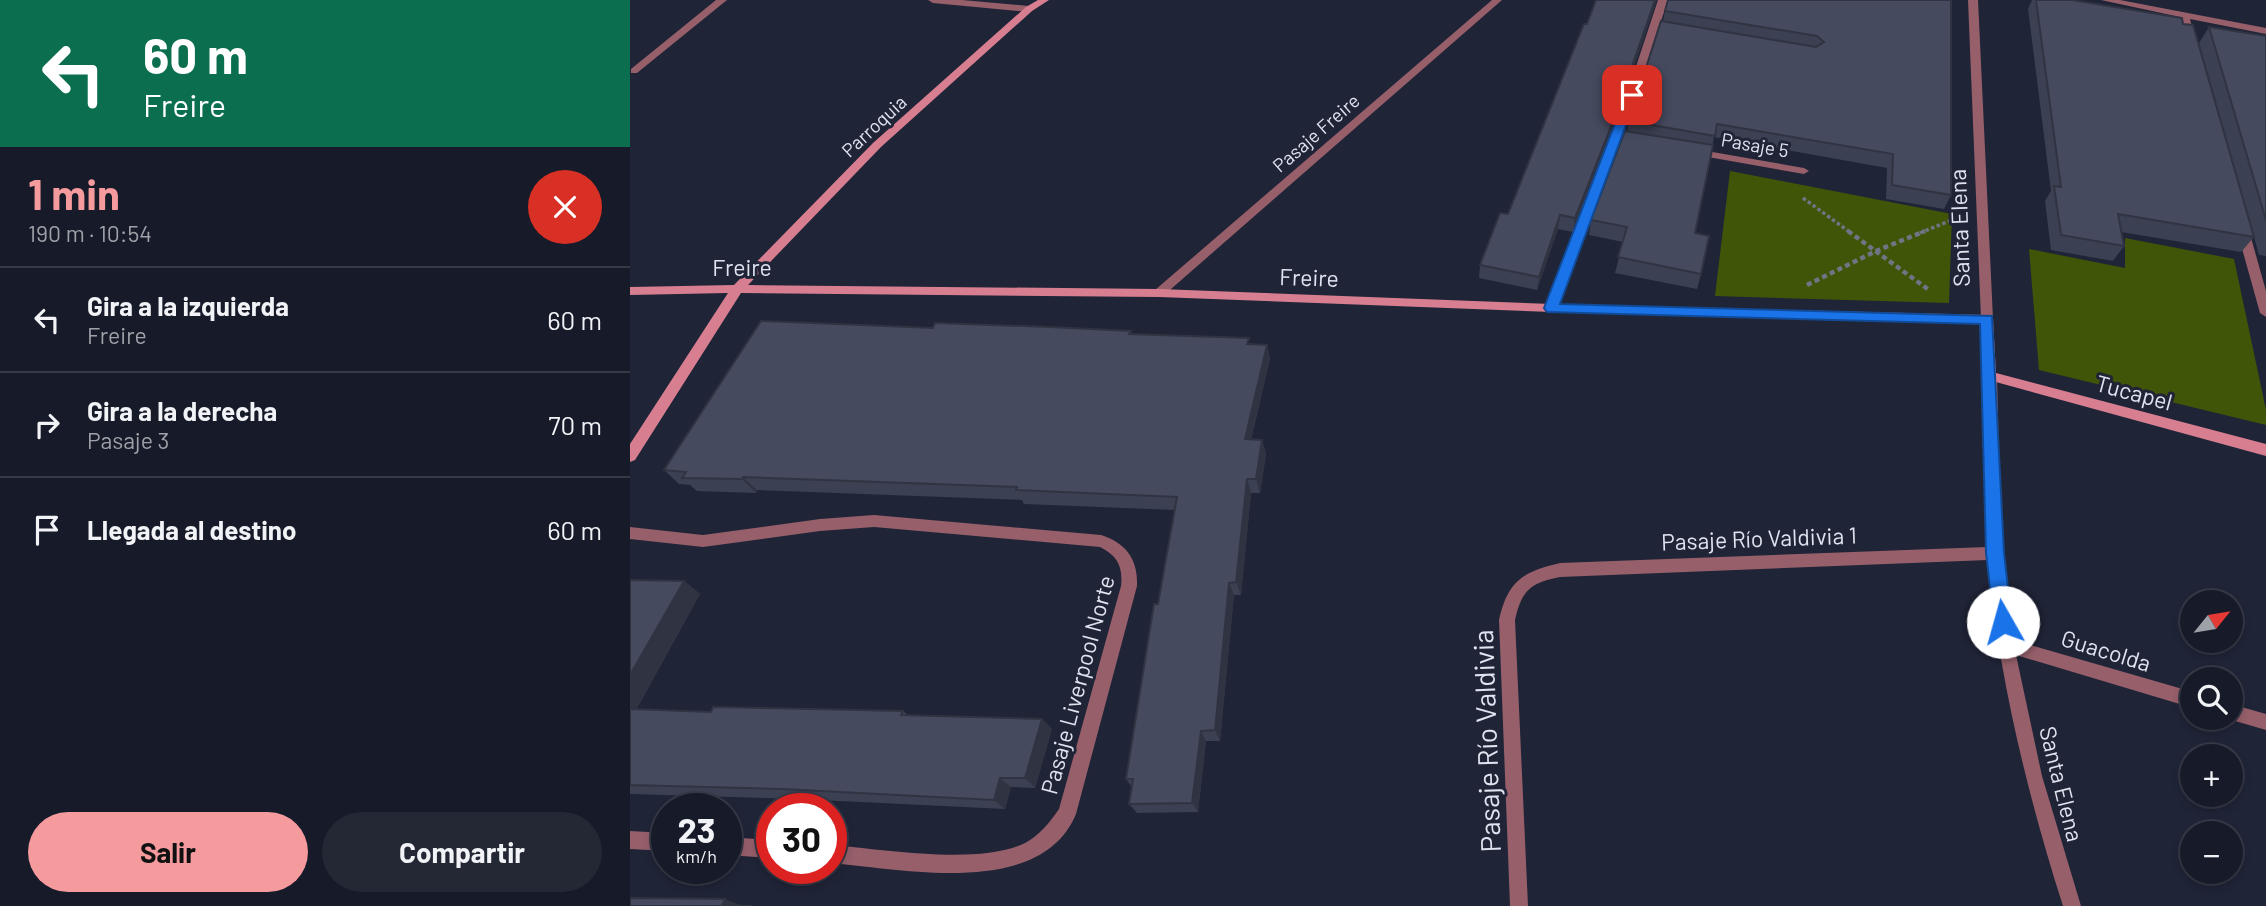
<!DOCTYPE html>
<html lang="es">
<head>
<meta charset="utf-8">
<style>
	body { margin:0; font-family:Barlow,sans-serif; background:#242835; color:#f1f3f6; height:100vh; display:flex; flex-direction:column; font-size:26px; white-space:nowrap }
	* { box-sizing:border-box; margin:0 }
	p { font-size:23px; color:#9ea1a8 }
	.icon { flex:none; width:38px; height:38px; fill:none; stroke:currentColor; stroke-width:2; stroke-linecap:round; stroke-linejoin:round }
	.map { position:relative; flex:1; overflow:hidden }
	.sheet { display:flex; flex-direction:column; background:#171b29; width:630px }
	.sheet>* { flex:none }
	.banner { background:#0b6e4f; color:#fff; overflow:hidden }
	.needle { width:46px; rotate:60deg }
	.tools { position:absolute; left:1550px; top:590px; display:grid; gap:14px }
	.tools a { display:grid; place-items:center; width:63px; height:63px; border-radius:50%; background:#171b29; box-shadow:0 4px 10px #0003,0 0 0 2px #363946; font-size:35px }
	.speed { position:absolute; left:21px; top:793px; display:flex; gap:14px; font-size:35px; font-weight:700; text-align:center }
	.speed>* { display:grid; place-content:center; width:91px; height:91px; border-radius:50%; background:#171b29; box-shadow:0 4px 10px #0003,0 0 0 2px #363946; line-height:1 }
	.speed small { font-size:18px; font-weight:400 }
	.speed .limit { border:10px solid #d22; background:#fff; color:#111 }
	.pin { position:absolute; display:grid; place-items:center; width:60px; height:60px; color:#fff; margin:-30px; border-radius:14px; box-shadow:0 4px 10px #0006 }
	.me { position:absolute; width:77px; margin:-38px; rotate:353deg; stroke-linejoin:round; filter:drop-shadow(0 0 5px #0008) }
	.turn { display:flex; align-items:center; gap:24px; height:147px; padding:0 28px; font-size:32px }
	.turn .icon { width:91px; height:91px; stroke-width:2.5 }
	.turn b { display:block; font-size:49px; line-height:60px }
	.round { display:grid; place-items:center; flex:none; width:74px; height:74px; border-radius:37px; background:#242835 }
	.head { display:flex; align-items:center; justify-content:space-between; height:119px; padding:0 28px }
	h1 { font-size:42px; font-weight:700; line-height:52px; color:#f59b9d }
	.button { display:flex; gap:14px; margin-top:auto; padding:14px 28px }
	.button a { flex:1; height:80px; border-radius:42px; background:#f59b9d; color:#111; font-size:28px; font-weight:700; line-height:80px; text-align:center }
	.button a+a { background:#242835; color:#f1f3f6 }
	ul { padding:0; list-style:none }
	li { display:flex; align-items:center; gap:21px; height:105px; padding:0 28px; border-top:2px solid #363946 }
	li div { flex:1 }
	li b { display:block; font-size:26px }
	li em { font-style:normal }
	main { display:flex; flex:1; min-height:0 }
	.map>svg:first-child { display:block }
	.green { fill:#415508 }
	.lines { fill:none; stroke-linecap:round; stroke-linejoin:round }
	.path-far1 { stroke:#707585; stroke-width:3.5; stroke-dasharray:3.5 2.5; stroke-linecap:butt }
	.path { stroke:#707585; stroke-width:4.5; stroke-dasharray:5 3.5; stroke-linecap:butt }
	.street { fill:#965f6a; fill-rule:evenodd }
	.secondary { fill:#d77f91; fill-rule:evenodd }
	.wall { fill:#3b4052 }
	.shaded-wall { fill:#303442 }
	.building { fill:#454a5f; stroke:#303442; stroke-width:2 }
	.route { fill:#1a73e8; stroke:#114b97; stroke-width:2 }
	.labels { text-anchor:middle; stroke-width:6; stroke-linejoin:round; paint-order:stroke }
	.far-street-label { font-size:19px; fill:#e0e3f0; stroke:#1f2437 }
	.street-label { font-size:23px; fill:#e0e3f0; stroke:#1f2437 }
	.near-street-label { font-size:28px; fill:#e0e3f0; stroke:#1f2437 }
</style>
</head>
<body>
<main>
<section class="sheet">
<div class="banner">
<div class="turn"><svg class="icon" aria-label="left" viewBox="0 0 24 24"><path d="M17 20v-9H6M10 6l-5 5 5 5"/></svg><div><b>60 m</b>Freire</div></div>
</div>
<div class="head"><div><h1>1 min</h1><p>190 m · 10:54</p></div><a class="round" style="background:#d93025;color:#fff"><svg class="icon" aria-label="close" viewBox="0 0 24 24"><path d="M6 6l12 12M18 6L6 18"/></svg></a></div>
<ul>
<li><svg class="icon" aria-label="left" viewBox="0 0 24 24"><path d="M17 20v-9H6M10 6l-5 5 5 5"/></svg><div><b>Gira a la izquierda</b><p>Freire</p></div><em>60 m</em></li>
<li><svg class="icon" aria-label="right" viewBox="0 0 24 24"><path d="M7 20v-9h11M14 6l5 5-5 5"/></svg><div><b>Gira a la derecha</b><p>Pasaje 3</p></div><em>70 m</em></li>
<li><svg class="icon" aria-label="arrive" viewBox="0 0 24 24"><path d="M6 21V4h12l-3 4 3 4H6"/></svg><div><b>Llegada al destino</b></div><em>60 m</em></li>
</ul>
<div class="button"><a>Salir</a><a>Compartir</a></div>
</section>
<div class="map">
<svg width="1636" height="906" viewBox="0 0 1636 906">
	<rect width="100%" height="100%" fill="#1f2437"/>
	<path class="green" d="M 1100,171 L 1322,214 L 1319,303 L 1085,296 Z
		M 1495,238 L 1604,259 L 1636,410 L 1636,425 L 1409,370 L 1399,249 L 1495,268 Z"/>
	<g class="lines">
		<path class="path-far1" d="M 1173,198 L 1221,233
			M 1290,233 L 1322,220"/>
		<path class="path" d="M 1218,231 L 1299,290
			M 1177,285 L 1246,251 L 1295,231"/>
		<path class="street" d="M 86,0 L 97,0 L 7,73 L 1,73 L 1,69 Z
			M 298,0 L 332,0 L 399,6 L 404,9 L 399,12 L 303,3 Z
			M 862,0 L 872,0 L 533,296 L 525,296 L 523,293 L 525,290 Z
			M 1028,0 L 1038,0 L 992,139 L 928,308 L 922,312 L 918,311 L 916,308 L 982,139 Z
			M 1338,0 L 1348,0 L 1363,319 L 1357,323 L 1351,319 Z
			M 1471,0 L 1490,0 L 1636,28 L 1636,34 L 1560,19 L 1566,42 L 1561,45 L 1556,42 L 1550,17 Z
			M 1065,149 L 1174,168 L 1179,171 L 1174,174 L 1061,154 L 1060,152 Z
			M 1612,223 L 1618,227 L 1636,291 L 1636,317 L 1630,313 L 1606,227 Z
			M 1360,371 L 1367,376 L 1371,530 L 1383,640 L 1563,692 L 1563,708 L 1386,655 L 1412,776 L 1451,906 L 1433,906 C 1397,793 1369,678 1358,560 L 930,577 C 900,583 892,590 885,620 L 898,906 L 880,906 L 869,620 C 878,581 892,572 930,563 L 1357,547 L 1353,376 Z
			M 244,515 L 471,535 C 496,543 508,559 507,586 L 446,814 C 411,899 272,869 201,863 L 201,845 C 251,849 350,866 395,843 C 409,836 420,822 429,809 L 491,586 C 493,567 488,556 470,547 L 244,527 L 190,531 L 73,547 L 0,539 L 0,527 L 73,535 L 190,519 Z
			M 1601,704 L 1636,714 L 1636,730 L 1595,718 L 1601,718 Z
			M 0,831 L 37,833 L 37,851 L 0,849 Z
			M 96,837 L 142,840 L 142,858 L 96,855 Z"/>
		<path class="secondary" d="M 408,0 L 419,0 L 402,11 L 251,147 L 118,285 L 529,289 L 922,304 L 1357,315 L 1363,319 L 1366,373 L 1636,444 L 1636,456 L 1355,379 L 1351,323 L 922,312 L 529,297 L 111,293 L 5,460 L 0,462 L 0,444 L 98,293 L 0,295 L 0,287 L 104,285 L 243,143 L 396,7 Z"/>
	</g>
	<path class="wall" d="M 1321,0 L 1321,195 L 1314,209 L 1256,199 L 1257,168 L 1084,137 L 1065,233 L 1071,274 L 1067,289 L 985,273 L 993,242 L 959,235 L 961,220 L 997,131 L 999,121 L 1033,21 L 1035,11 Z
		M 1402,0 L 1442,0 L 1615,205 L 1569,43 L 1579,27 L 1636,36 L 1636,256 L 1629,255 L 1624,237 L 1611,252 L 1491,232 L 1494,246 L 1483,261 L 1421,250 L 1415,201 L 1421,191 L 1398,9 Z
		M 980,138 L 943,232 L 928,229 L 907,290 L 849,278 L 850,265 L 878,214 Z
		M 303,328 L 501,331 L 502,334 L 637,345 L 640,359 L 621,440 L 632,440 L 636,454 L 630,493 L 621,493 L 611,595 L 604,595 L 590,741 L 576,741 L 568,812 L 507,813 L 499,804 L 502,787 L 496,779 L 545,510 L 394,504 L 392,500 L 127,490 L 126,493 L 67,491 L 60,485 L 49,484 L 34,470 Z
		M 0,580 L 54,581 L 70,594 L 6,710 L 81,712 L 273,711 L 278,715 L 412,719 L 422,729 L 405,788 L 381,787 L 375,809 L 168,799 L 0,794 Z"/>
	<path class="shaded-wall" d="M 1025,0 L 1027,0 L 980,138 L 943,232 L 945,218 Z
		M 930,215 L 928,229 L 907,290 L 909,277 Z
		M 637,345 L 640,359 L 618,453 L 615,439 Z
		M 632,440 L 636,454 L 630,493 L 626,479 Z
		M 113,477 L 127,490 L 126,493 L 112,479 Z
		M 617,479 L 621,493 L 611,595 L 606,582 Z
		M 54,581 L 70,594 L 0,720 L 0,675 Z
		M 599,583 L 604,595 L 590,741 L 585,730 Z
		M 412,719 L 422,729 L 405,788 L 395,778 Z
		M 571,731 L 576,741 L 568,812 L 562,803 Z
		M 370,778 L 381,787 L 375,809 L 364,800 Z
		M 95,899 L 113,906 L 92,905 Z"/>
	<path class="building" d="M 966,0 L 1025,0 L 982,124 L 945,218 L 930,215 L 909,277 L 850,265 L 870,213 L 878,214 L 954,24 L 957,24 Z
		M 1038,0 L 1321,0 L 1321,195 L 1262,185 L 1263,154 L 1087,124 L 1085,136 L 999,121 L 1031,21 L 1186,47 L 1194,42 L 1187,36 L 1035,11 Z
		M 1406,0 L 1442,0 L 1552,18 L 1553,24 L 1563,25 L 1624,237 L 1488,214 L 1494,246 L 1431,235 L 1424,186 L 1431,187 Z
		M 1579,27 L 1636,36 L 1636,220 Z
		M 995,131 L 1083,145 L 1065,233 L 1079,236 L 1071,274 L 988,257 L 997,227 L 961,220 Z
		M 131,321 L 303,328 L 305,323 L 419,327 L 501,331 L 499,334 L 619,338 L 617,344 L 637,345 L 615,439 L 632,440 L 626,479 L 617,479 L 606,582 L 599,583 L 585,730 L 571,731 L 562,803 L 499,804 L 503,779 L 496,779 L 524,604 L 528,604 L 547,497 L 386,490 L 387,487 L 113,477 L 112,479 L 52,478 L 56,472 L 34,470 Z
		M 0,580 L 54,581 L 0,675 Z
		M 83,707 L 273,711 L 271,715 L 412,719 L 395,778 L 370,778 L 364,800 L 152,789 L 0,785 L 0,709 L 81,712 Z
		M 0,898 L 95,899 L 92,905 L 122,906 L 0,906 Z"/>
	<path class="route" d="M 1002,91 L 1007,95 L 930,304 L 1362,316 L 1374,553 L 1382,622 L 1380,628 L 1373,630 L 1367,628 L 1364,622 L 1356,553 L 1350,324 L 917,312 L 914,308 L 996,95 Z"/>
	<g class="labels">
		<g class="far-street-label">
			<text transform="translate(244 126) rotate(-43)" y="7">Parroquia</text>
			<text transform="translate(686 133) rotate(-41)" y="7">Pasaje Freire</text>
			<text transform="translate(1125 145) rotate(10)" y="7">Pasaje 5</text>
		</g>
		<g class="street-label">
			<text transform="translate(1330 228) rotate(-92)" y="8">Santa Elena</text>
			<text x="112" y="276">Freire</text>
			<text transform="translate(679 278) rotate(2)" y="8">Freire</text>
			<text transform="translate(1504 393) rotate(15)" y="8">Tucapel</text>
			<text transform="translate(1129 539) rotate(-2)" y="8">Pasaje Río Valdivia 1</text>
			<text transform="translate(1476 651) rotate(17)" y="8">Guacolda</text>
			<text transform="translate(448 685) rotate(-75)" y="8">Pasaje Liverpool Norte</text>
			<text transform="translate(1431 784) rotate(76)" y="8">Santa Elena</text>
		</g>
		<g class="near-street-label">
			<text transform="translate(857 741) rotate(-92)" y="10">Pasaje Río Valdivia</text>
		</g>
	</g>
</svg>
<div class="tools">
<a><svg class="needle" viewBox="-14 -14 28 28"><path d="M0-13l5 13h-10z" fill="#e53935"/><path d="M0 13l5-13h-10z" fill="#9ea1a8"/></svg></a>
<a><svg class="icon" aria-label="search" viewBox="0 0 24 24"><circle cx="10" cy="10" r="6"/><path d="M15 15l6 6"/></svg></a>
<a>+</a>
<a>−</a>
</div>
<div class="speed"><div>23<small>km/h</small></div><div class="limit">30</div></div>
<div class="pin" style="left:1002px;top:95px;background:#d93025"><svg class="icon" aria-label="arrive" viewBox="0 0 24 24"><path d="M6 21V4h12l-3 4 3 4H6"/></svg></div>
<svg class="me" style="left:1373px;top:622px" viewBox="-20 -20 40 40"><circle r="19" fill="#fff"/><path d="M0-13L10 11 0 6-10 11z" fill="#1a73e8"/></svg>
</div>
</main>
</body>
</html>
